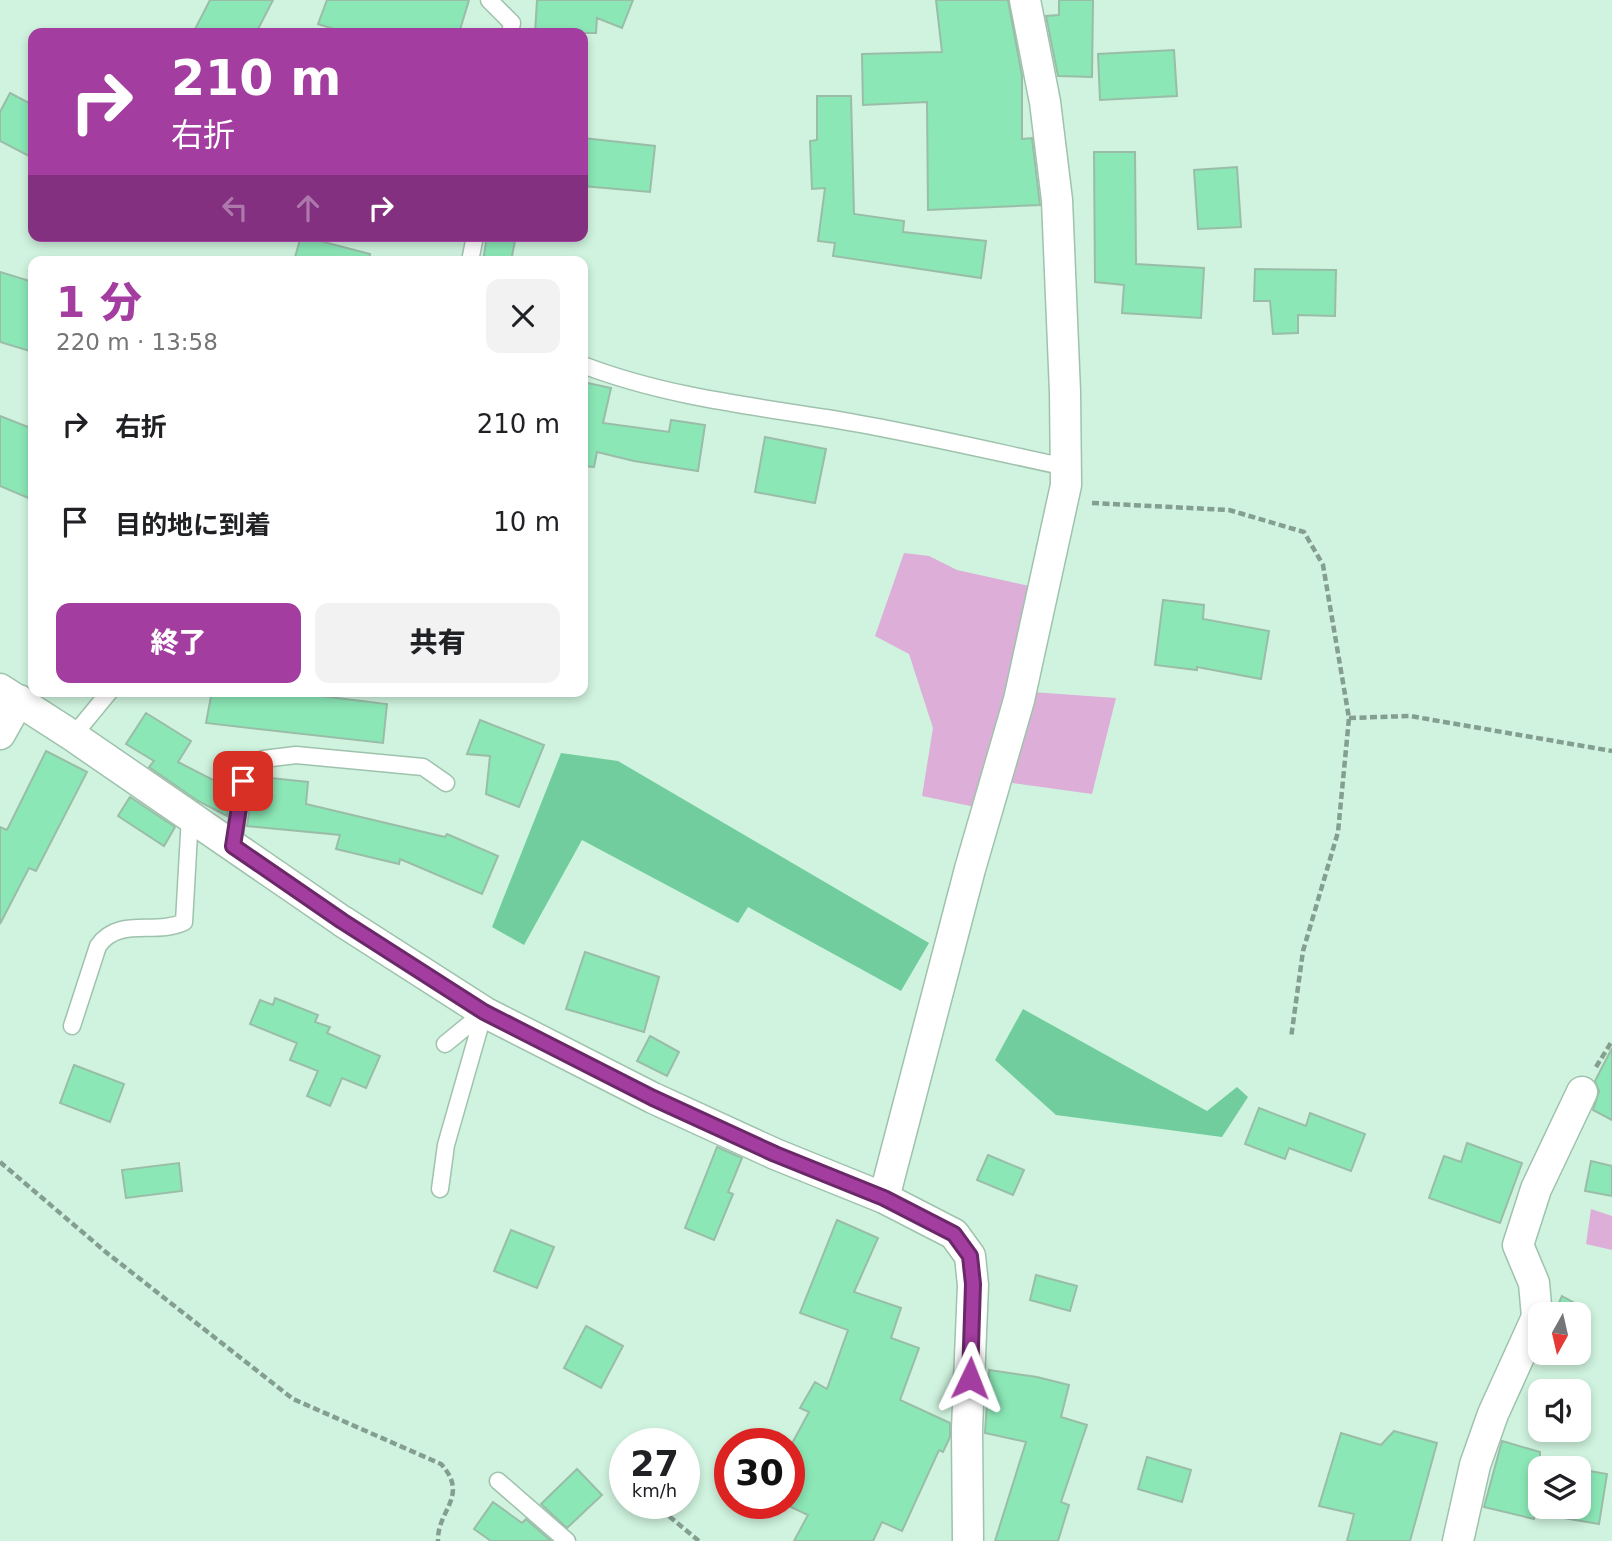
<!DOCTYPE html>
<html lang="ja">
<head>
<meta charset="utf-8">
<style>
	body { margin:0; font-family:"DejaVu Sans","Noto Sans JP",sans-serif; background:#f2f2f2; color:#202124; height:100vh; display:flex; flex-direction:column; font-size:26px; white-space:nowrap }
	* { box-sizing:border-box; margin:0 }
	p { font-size:23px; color:#757577 }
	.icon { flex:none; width:38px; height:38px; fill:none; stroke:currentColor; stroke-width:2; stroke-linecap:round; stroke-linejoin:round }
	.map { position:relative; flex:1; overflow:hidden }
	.side { position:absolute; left:28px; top:256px; width:560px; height:441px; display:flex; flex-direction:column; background:#fff; border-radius:14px; box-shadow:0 4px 10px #0003 }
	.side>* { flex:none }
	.hud { position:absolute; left:28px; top:28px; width:560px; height:214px; border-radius:14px; box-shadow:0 4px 10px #0003; background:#a43da0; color:#fff; overflow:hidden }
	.needle { width:46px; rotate:188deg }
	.tools { position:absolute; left:1528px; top:1302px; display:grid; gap:14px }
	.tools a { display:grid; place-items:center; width:63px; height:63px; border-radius:14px; background:#fff; box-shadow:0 4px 10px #0003; font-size:35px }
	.speed { position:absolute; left:609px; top:1428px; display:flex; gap:14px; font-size:35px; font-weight:700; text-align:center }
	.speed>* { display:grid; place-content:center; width:91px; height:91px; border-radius:50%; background:#fff; box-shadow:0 4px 10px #0003; line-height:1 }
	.speed small { font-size:18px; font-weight:400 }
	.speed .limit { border:10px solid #d22; background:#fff; color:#111 }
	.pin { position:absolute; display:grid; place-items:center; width:60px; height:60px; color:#fff; margin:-30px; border-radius:14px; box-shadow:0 4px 10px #0006 }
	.me { position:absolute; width:77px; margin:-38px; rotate:2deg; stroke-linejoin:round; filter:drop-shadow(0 0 5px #0008) }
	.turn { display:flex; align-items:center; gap:24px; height:147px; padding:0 28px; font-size:32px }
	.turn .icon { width:91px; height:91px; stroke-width:2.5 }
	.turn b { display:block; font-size:49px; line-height:60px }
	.lanes { display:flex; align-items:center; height:66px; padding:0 28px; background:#0003; justify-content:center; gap:35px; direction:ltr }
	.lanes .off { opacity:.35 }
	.round { display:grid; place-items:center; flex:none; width:74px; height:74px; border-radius:14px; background:#f2f2f2 }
	.headline { display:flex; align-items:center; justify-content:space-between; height:119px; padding:0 28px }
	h1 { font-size:42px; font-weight:800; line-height:52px; color:#a43da0 }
	.cta { display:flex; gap:14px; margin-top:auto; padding:14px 28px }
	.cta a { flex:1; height:80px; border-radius:14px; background:#a43da0; color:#fff; font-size:28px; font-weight:800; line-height:80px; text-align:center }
	.cta a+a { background:#f2f2f2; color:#202124 }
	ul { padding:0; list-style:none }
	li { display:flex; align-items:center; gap:21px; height:98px; padding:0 28px }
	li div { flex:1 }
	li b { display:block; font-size:26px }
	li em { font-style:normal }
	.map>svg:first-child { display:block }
	.green { fill:#dcaed8 }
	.water { fill:#71cd9d }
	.building { fill:#8be7b6; stroke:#9abda8; stroke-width:2 }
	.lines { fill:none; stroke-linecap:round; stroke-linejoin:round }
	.lane-casing { stroke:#9fc2ad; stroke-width:19 }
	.street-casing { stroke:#9fc2ad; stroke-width:33 }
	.path { stroke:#849f8f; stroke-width:4.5; stroke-dasharray:7 3.5; stroke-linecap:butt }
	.lane { stroke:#fff; stroke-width:16 }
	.street { stroke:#fff; stroke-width:30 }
	.route-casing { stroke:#6b2868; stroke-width:18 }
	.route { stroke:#a43da0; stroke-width:12 }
</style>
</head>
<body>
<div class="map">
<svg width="1612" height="1541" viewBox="0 0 1612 1541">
	<rect width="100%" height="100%" fill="#cff3de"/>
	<path class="green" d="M 904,553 L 929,556 L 957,570 L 1029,586 L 1014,674 L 975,807 L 922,796 L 933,728 L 909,654 L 875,636 Z
		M 1032,692 L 1116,698 L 1092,794 L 1005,782 Z
		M 1591,1209 L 1612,1216 L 1612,1250 L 1586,1244 Z"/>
	<path class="water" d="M 561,753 L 618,761 L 929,943 L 901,991 L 748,907 L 738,923 L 582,840 L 524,945 L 492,927 Z
		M 1023,1009 L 1207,1111 L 1237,1087 L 1248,1097 L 1222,1137 L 1056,1115 L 995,1060 Z"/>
	<path class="building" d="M 210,0 L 273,0 L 256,33 L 193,33 Z
		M 327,0 L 469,0 L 459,33 L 347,33 L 318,24 Z
		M 537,0 L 633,0 L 622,28 L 597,18 L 596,33 L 535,33 Z
		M 936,0 L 1008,0 L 1022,76 L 1022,139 L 1032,138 L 1040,205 L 928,210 L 927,102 L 863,105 L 862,54 L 942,52 Z
		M 1059,0 L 1093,0 L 1092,77 L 1058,76 L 1046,16 L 1059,15 Z
		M 1174,50 L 1177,96 L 1100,100 L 1098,54 Z
		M 10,93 L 33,105 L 33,158 L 0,141 L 0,112 Z
		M 817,96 L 851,96 L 854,214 L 904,221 L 903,232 L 986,241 L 981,278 L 833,256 L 835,243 L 818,241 L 825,188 L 812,189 L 810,141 L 817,140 Z
		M 583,138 L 655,146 L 650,192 L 583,186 Z
		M 1094,152 L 1135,152 L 1136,264 L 1204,268 L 1201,318 L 1122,313 L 1124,285 L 1095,282 Z
		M 1237,167 L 1241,227 L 1198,229 L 1194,170 Z
		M 301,236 L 370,254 L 369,261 L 294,261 Z
		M 487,236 L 516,236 L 511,261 L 483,261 Z
		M 1255,269 L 1336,270 L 1335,316 L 1298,315 L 1298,333 L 1273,334 L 1270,301 L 1254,301 Z
		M 0,272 L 33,282 L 33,352 L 0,342 Z
		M 583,382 L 611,388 L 603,423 L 669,432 L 671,420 L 705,425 L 698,471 L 634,461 L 597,452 L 594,467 L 583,466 Z
		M 0,416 L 33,429 L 33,500 L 0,486 Z
		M 765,437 L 826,449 L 815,503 L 755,492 Z
		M 1163,600 L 1204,605 L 1203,619 L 1269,631 L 1261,679 L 1197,667 L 1197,670 L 1155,665 Z
		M 212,691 L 280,691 L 387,704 L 383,743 L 206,723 Z
		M 146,713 L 191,741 L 178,762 L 231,789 L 227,816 L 198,801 L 149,767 L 154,761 L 126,744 Z
		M 480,720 L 544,745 L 519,807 L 486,794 L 490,756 L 467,754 Z
		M 46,751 L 87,772 L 36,871 L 29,868 L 0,924 L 0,827 L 7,830 Z
		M 261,777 L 308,782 L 306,804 L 445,837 L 447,834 L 498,856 L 482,894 L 400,859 L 399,864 L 336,849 L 340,835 L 247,826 L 253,786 Z
		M 130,797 L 175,827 L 164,846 L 118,816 Z
		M 585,952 L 659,977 L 644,1032 L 566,1009 Z
		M 275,998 L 318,1015 L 315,1022 L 330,1027 L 327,1033 L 380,1056 L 366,1088 L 342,1078 L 330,1106 L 307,1096 L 318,1071 L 290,1060 L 297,1043 L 250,1024 L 260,1000 L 273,1005 Z
		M 650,1036 L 679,1052 L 667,1076 L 637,1061 Z
		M 1612,1048 L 1612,1120 L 1593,1110 L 1599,1091 L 1595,1081 Z
		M 74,1065 L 124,1084 L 110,1122 L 60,1103 Z
		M 1259,1108 L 1306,1126 L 1310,1113 L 1365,1134 L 1351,1171 L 1289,1148 L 1285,1159 L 1245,1144 Z
		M 1467,1143 L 1522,1163 L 1500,1223 L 1429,1198 L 1444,1156 L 1461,1162 Z
		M 717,1147 L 742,1158 L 728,1192 L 733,1194 L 714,1240 L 685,1228 Z
		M 988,1155 L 1024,1170 L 1013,1195 L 977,1180 Z
		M 1591,1161 L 1612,1166 L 1612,1196 L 1585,1191 Z
		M 179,1163 L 182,1191 L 126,1198 L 122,1170 Z
		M 837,1220 L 878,1238 L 854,1292 L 901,1308 L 891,1338 L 919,1348 L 900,1400 L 950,1423 L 950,1437 L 943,1452 L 939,1450 L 902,1531 L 882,1522 L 873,1541 L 794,1541 L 808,1515 L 789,1506 L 789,1449 L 809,1412 L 800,1408 L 815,1382 L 827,1389 L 848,1330 L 800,1313 Z
		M 511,1230 L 554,1247 L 537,1288 L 494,1271 Z
		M 1036,1275 L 1077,1286 L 1070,1311 L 1030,1300 Z
		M 1562,1296 L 1587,1310 L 1578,1326 L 1578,1314 L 1554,1314 Z
		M 586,1326 L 623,1346 L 601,1388 L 564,1368 Z
		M 989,1370 L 1037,1377 L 1069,1385 L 1061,1417 L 1087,1425 L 1061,1502 L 1069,1505 L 1058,1541 L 995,1541 L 1026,1442 L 985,1433 Z
		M 1394,1431 L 1437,1443 L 1410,1541 L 1347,1541 L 1354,1514 L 1319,1506 L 1341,1433 L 1381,1445 Z
		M 1502,1441 L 1540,1452 L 1540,1463 L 1574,1468 L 1540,1468 L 1540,1507 L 1578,1507 L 1578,1469 L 1607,1474 L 1599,1524 L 1535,1513 L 1534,1519 L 1484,1507 Z
		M 1147,1457 L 1191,1470 L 1182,1502 L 1138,1489 Z
		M 577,1469 L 602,1495 L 567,1528 L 541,1504 Z
		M 493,1502 L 522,1523 L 526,1519 L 551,1541 L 491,1541 L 474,1529 Z"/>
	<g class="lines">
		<g class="lane-casing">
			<path id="lane" d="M 489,0 L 512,23 L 510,33
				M 470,261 L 475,236
				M 583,365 C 661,395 743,405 826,418 C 907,431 986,450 1066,467
				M 73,736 L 110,691
				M 233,846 L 243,781 L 263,759 L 296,755 L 423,767 L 446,783
				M 72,1026 L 98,946 C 119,916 155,936 184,922 L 190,816
				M 445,1044 L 484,1012
				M 440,1189 L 446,1145 L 484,1012
				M 498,1481 L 567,1541"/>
		</g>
		<g class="street-casing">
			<path id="street" d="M 0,689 L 73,736 L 342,921 L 484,1012 L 653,1098 L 775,1154 L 884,1198 L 954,1234 L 970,1256 L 973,1285 L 967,1429 L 968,1541
				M 0,734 L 19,700
				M 884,1198 L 970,869 L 1019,700 L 1066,485 L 1065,392 L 1057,200 L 1045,102 L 1025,0
				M 1458,1541 L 1475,1465 L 1493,1414 L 1537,1317 L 1534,1283 L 1518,1245 L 1536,1189 L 1582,1092"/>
		</g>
		<path class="path" d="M 1092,503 L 1229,510 L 1304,532 L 1323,565 L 1349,718 L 1338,832 L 1303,951 L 1291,1038
			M 1349,718 L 1410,716 L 1612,751
			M 1596,1067 L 1612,1041
			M 0,1162 L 107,1253 L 293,1399 L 441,1464 C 470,1496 437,1510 438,1541
			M 653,1503 L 699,1541"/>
		<use href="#lane" class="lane"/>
		<use href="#street" class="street"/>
	</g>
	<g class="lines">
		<g class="route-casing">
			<path id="route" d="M 243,781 L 233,846 L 342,921 L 484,1012 L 653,1098 L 775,1154 L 884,1198 L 954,1234 L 970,1256 L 973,1284 L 970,1378"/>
		</g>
		<use href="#route" class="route"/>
	</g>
</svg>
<div class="tools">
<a><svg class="needle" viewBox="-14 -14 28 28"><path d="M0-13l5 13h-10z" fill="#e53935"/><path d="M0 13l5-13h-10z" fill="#757577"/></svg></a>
<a><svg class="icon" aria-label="sound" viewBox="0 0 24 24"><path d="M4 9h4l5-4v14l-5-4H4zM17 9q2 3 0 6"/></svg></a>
<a><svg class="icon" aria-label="layers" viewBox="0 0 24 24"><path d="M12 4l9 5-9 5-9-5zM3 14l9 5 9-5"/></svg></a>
</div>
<div class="speed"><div>27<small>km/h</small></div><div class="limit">30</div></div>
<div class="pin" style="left:243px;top:781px;background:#d93025"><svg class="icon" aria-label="arrive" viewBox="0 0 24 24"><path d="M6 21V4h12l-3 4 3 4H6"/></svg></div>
<svg class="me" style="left:970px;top:1378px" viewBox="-20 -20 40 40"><path d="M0-17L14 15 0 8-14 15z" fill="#a43da0" stroke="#fff" stroke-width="4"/></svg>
<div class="hud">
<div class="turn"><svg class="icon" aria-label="right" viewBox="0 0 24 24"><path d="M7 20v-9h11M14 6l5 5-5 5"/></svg><div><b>210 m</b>右折</div></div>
<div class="lanes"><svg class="icon off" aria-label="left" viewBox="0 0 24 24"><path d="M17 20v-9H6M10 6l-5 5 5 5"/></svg><svg class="icon off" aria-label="ahead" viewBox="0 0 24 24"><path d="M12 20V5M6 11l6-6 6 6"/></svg><svg class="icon" aria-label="right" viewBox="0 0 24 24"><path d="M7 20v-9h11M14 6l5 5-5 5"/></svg></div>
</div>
<section class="side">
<div class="headline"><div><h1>1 分</h1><p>220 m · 13:58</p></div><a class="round"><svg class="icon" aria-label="close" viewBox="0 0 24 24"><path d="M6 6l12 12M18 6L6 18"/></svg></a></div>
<ul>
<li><svg class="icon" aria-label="right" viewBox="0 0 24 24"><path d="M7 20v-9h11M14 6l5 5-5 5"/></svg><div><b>右折</b></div><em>210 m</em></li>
<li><svg class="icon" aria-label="arrive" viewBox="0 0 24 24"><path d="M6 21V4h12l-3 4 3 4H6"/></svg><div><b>目的地に到着</b></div><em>10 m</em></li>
</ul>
<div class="cta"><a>終了</a><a>共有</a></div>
</section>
</div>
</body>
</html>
